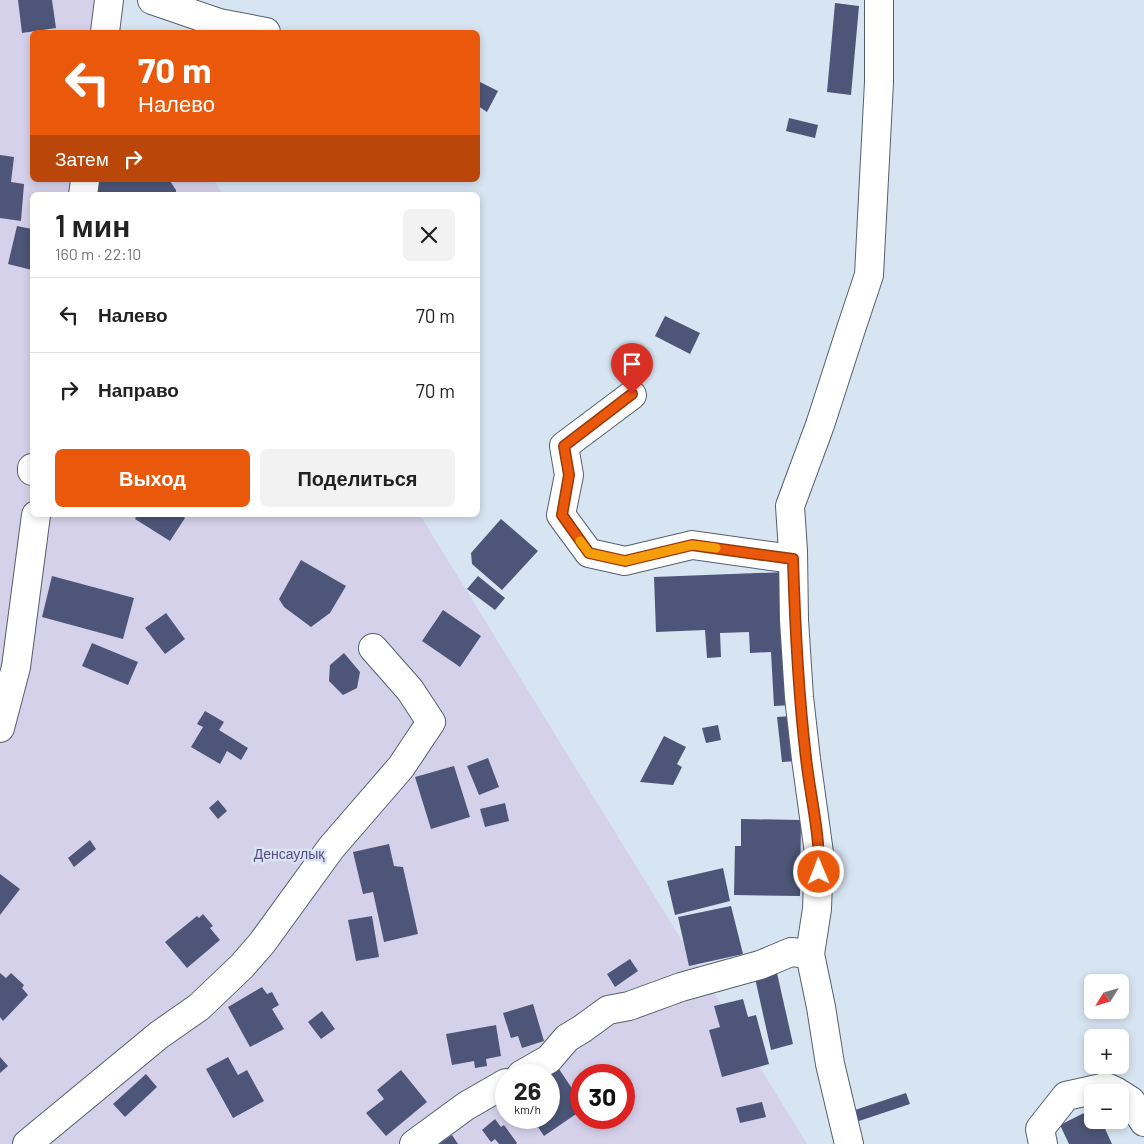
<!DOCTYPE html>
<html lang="ru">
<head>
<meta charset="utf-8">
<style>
	body { margin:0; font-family:Barlow,sans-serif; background:#f2f2f2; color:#222; height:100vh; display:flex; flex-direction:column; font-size:19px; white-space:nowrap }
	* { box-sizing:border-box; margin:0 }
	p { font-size:16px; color:#767676 }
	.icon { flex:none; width:28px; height:28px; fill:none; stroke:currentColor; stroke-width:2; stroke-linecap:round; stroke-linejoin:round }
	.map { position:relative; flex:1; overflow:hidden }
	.drawer { position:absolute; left:30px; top:192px; width:450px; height:325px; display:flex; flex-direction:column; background:#fff; border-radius:8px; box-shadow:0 2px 8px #0003 }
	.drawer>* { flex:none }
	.guide { position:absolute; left:30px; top:30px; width:450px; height:152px; border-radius:8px; box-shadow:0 2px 8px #0003; background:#ea580c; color:#fff; overflow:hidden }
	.needle { width:32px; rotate:233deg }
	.fabs { position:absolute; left:1084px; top:974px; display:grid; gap:10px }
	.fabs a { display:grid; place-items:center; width:45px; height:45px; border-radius:8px; background:#fff; box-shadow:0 2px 8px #0003; font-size:25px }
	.speed { position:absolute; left:495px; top:1064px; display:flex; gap:10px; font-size:25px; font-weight:700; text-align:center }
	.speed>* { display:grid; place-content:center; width:65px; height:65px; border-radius:50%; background:#fff; box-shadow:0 2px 8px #0003; line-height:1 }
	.speed small { font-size:12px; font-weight:400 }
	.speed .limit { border:8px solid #d22; background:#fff; color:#111 }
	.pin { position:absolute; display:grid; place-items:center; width:42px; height:42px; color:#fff; margin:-51px -21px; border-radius:50% 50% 50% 0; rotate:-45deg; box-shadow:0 0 5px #0007 }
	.pin .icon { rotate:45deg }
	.me { position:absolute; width:55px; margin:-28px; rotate:359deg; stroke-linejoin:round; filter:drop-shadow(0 0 4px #0008) }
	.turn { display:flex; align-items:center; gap:18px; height:105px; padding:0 25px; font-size:22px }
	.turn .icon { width:65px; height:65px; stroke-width:2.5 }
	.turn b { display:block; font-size:35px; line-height:42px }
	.then { display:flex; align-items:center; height:48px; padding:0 25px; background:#0003; gap:10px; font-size:19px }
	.round { display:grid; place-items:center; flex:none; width:52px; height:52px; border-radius:8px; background:#f2f2f2 }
	.summary { display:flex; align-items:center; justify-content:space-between; height:85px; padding:0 25px }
	h1 { font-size:30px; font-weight:600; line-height:38px }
	.button { display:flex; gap:10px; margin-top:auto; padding:10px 25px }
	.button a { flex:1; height:58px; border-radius:8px; background:#ea580c; color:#fff; font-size:20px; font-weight:600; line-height:58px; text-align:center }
	.button a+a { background:#f2f2f2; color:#222 }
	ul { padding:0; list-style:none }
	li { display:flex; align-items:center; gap:15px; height:75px; padding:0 25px; border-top:1px solid #e0e0e0 }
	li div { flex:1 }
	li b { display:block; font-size:19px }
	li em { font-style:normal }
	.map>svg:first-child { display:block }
	.green { fill:#d5d1eb; fill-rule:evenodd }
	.building { fill:#4d5678 }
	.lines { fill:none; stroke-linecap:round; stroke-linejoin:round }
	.minor-casing { stroke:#55606c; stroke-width:30 }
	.minor { stroke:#fff; stroke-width:28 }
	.route-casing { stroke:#983908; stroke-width:12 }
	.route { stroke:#ea580c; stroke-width:9 }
	.slow { stroke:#f59e0b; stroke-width:9 }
	.labels { text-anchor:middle; stroke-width:5; stroke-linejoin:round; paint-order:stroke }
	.park-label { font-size:14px; fill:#584d83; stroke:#d7e4f2 }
</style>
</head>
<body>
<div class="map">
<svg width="1144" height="1144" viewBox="0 0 1144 1144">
	<rect width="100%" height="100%" fill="#d7e4f2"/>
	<path class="green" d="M 0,0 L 103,0 L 123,32 L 32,32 L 32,180 L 214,180 L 223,195 L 32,195 L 32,515 L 420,515 L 807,1144 L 0,1144 ZM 506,1075 L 549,1075 L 549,1118 L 506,1118 ZM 581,1075 L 624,1075 L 624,1118 L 581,1118 Z"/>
	<path class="building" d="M 18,0 L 52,0 L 56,28 L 22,33 Z
		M 835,3 L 859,6 L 851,95 L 827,92 Z
		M 480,82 L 498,91 L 487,112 L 478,106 L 478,87 Z
		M 789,118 L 818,125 L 815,138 L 786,131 Z
		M 0,155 L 14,157 L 11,182 L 24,184 L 21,221 L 0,218 Z
		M 95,180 L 170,181 L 176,190 L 176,195 L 94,195 Z
		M 17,226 L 32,229 L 32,270 L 8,264 Z
		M 665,316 L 700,333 L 690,354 L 655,336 Z
		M 137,515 L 182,515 L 185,518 L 170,541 L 135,519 Z
		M 501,519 L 538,551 L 502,590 L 472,564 L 471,553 Z
		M 301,560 L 346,586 L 330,613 L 311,627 L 284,607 L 279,599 Z
		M 787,572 L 793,705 L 774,706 L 771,652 L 750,653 L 749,632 L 720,633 L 721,657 L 707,658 L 705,630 L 656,632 L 654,577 Z
		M 52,576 L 134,598 L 123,639 L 42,617 Z
		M 478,576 L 505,598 L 495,610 L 467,589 Z
		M 443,610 L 481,636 L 460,667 L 422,641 Z
		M 166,613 L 185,639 L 165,654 L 145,628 Z
		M 92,643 L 138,662 L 128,685 L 82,666 Z
		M 344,653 L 360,672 L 357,688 L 343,695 L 329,681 L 330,665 Z
		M 205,711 L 224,722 L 219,730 L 248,748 L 241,760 L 227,751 L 220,764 L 191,747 L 203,727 L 197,724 Z
		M 792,716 L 796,761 L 782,762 L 777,717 Z
		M 718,725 L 721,740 L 706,743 L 702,728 Z
		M 664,736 L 686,747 L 677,764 L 682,767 L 673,785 L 640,782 Z
		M 488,758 L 499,787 L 479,795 L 467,766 Z
		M 454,766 L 470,817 L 431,829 L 415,777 Z
		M 218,800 L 227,811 L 218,819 L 209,808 Z
		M 505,803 L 509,821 L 485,827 L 480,809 Z
		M 741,819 L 801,820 L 800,896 L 734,895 L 735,846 L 741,846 Z
		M 90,840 L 96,849 L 74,867 L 68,858 Z
		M 389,844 L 394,866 L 403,867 L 418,934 L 384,942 L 373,892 L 363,894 L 353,852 Z
		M 723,868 L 730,901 L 675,915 L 667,881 Z
		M 0,874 L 20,889 L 0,915 Z
		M 731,906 L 743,954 L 689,966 L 678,917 Z
		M 203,914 L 213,926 L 210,928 L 220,940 L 187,968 L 165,942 L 197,916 L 199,918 Z
		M 372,916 L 379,957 L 356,961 L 348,920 Z
		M 630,959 L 638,971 L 615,987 L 607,974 Z
		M 0,973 L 6,978 L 11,973 L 24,985 L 22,988 L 28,995 L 3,1021 L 0,1017 Z
		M 777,973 L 793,1044 L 771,1050 L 755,978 Z
		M 262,987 L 267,994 L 272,992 L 279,1005 L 272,1009 L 284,1029 L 250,1047 L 228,1007 Z
		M 743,999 L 748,1017 L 756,1015 L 769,1064 L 722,1077 L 709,1030 L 720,1027 L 714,1006 Z
		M 533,1004 L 544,1041 L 522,1048 L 518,1036 L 511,1038 L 503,1013 Z
		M 322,1011 L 335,1029 L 321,1039 L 308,1022 Z
		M 496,1025 L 501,1056 L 486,1059 L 487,1066 L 475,1068 L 474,1061 L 452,1065 L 446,1034 Z
		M 0,1057 L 8,1066 L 0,1073 Z
		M 228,1057 L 238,1075 L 247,1070 L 264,1101 L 233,1118 L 206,1069 Z
		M 559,1069 L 581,1102 L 575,1107 L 579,1112 L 544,1136 L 532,1118 L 549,1118 L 549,1076 Z
		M 401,1070 L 427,1102 L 386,1136 L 366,1113 L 384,1099 L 377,1090 Z
		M 146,1074 L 157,1087 L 125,1117 L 113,1104 Z
		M 906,1093 L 910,1104 L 856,1122 L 852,1111 Z
		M 762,1102 L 766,1117 L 740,1123 L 736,1108 Z
		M 1092,1109 L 1092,1120 L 1101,1120 L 1112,1144 L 1069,1144 L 1060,1125 Z
		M 495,1119 L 501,1127 L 504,1125 L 517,1143 L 516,1144 L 499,1144 L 495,1139 L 491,1142 L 482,1130 Z
		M 452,1135 L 458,1144 L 439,1144 Z"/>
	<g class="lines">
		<g class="minor-casing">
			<path id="minor" d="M 152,0 L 219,23 L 266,32
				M 105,32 L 109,0
				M 83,195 L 85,180
				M 632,395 L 564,446 L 569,475 L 561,515 L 589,553 L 625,561 L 692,545 L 756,554 L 793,559
				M 32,468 L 32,471
				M 0,728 L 16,667 L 36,515
				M 521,1075 L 549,1059 L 567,1038 L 582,1029 L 608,1010 L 629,1006 L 681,987 L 760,965 L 791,952 L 810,954
				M 1120,1094 L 1131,1101 L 1144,1122
				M 27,1144 L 159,1035 L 199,1007 L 242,966 L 262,943 L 331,848 L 401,767 L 431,722 L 410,690 L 373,648
				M 414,1144 L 466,1106 L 506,1083
				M 849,1144 L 830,1064 L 821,1007 L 810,954 L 817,909 L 819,853 L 806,759 L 799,697 L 794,620 L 793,551 L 790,506 L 820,425 L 851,329 L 869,275 L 879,82 L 879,0
				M 1043,1144 L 1040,1129 L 1066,1096 L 1106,1087 L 1117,1092"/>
		</g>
		<use href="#minor" class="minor"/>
	</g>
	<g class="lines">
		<g class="route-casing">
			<path id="route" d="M 632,394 L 564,446 L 569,475 L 562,515 L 589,553 L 625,561 L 692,545 L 756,554 L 793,559 C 795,626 798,691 806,758 C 810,795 820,833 819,872"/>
		</g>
		<use href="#route" class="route"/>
		<path class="slow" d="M 580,541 L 589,553 L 625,561 L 692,545 L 716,548"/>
	</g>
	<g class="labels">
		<g class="park-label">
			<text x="289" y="859">Денсаулық</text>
		</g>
	</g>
</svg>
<div class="fabs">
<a><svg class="needle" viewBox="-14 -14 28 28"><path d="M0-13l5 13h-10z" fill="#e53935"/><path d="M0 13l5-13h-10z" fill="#767676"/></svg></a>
<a>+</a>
<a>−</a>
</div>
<div class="speed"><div>26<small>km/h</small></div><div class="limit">30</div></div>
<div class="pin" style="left:632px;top:394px;background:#d93025"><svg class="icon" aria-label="arrive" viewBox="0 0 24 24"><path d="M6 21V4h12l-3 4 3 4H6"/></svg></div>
<svg class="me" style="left:819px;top:872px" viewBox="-20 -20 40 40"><circle r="17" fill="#ea580c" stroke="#fff" stroke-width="3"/><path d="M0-11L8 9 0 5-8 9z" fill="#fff"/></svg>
<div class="guide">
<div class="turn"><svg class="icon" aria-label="left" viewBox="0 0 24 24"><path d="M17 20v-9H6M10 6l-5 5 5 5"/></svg><div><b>70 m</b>Налево</div></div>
<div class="then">Затем<svg class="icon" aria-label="right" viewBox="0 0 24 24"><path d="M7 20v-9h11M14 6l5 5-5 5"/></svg></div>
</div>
<section class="drawer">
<div class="summary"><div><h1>1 мин</h1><p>160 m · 22:10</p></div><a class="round"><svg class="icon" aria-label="close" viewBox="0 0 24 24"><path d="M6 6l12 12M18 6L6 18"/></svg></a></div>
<ul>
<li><svg class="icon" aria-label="left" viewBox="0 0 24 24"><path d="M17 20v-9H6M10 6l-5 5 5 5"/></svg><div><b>Налево</b></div><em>70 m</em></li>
<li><svg class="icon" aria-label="right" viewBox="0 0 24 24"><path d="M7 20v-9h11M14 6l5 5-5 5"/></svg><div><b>Направо</b></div><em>70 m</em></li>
</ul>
<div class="button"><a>Выход</a><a>Поделиться</a></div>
</section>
</div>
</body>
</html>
